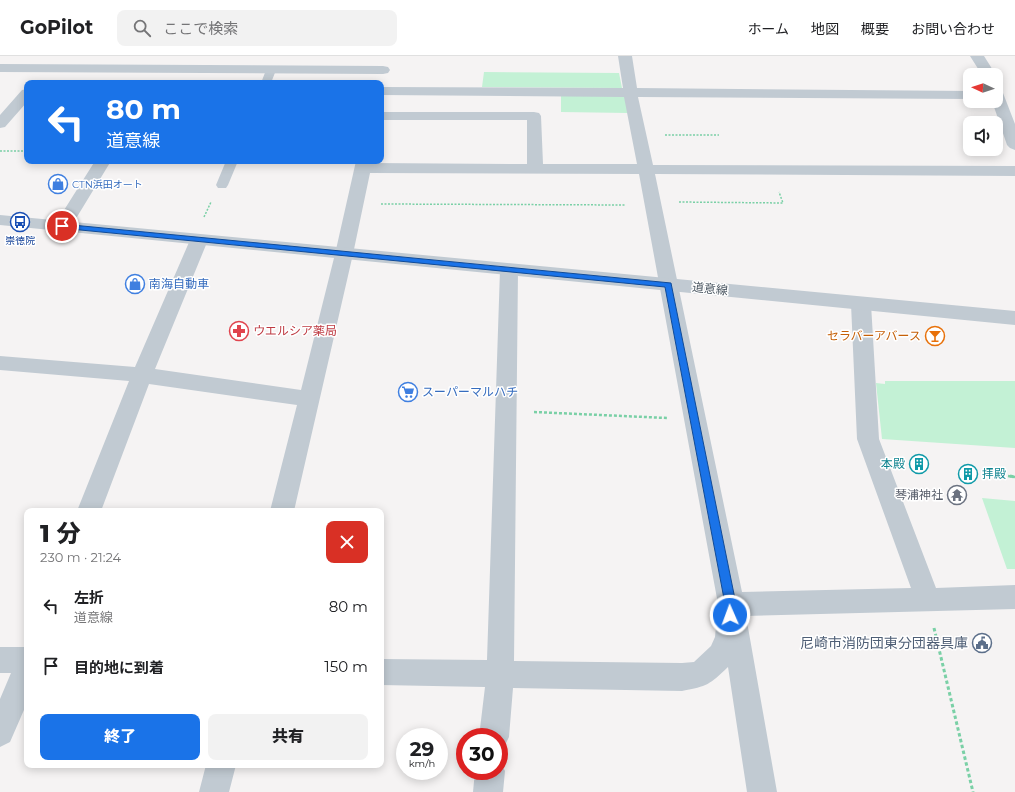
<!DOCTYPE html>
<html lang="ja">
<head>
<meta charset="utf-8">
<style>
	body { margin:0; font-family:Montserrat,"Noto Sans JP",sans-serif; background:#f2f2f2; color:#202124; height:100vh; display:flex; flex-direction:column; font-size:15px; white-space:nowrap }
	* { box-sizing:border-box; margin:0 }
	p { font-size:13px; color:#757577 }
	.icon { flex:none; width:22px; height:22px; fill:none; stroke:currentColor; stroke-width:2; stroke-linecap:round; stroke-linejoin:round }
	.map { position:relative; flex:1; overflow:hidden }
	.sheet { position:absolute; left:24px; top:452px; width:360px; height:260px; display:flex; flex-direction:column; background:#fff; border-radius:8px; box-shadow:0 2px 10px #0003 }
	.sheet>* { flex:none }
	.hud { position:absolute; left:24px; top:24px; width:360px; height:84px; border-radius:8px; box-shadow:0 2px 10px #0003; background:#1a73e8; color:#fff; overflow:hidden }
	.needle { width:26px; rotate:273deg }
	.fabs { position:absolute; left:963px; top:12px; display:grid; gap:8px }
	.fabs a { display:grid; place-items:center; width:40px; height:40px; border-radius:8px; background:#fff; box-shadow:0 2px 10px #0003; font-size:20px }
	.speed { position:absolute; left:396px; top:672px; display:flex; gap:8px; font-size:20px; font-weight:700; text-align:center }
	.speed>* { display:grid; place-content:center; width:52px; height:52px; border-radius:50%; background:#fff; box-shadow:0 2px 10px #0003; line-height:1 }
	.speed small { font-size:10px; font-weight:400 }
	.speed .limit { border:6px solid #d22; background:#fff; color:#111 }
	.pin { position:absolute; display:grid; place-items:center; width:34px; height:34px; color:#fff; margin:-17px; border:2px solid #fff; border-radius:50%; box-shadow:0 1px 4px #0007 }
	.me { position:absolute; width:44px; margin:-22px; rotate:358deg; stroke-linejoin:round; filter:drop-shadow(0 0 3px #0008) }
	.turn { display:flex; align-items:center; gap:14px; height:84px; padding:0 16px; font-size:18px }
	.turn .icon { width:52px; height:52px; stroke-width:2.5 }
	.turn b { display:block; font-size:28px; line-height:34px }
	.round { display:grid; place-items:center; flex:none; width:42px; height:42px; border-radius:8px; background:#f2f2f2 }
	.headline { display:flex; align-items:center; justify-content:space-between; height:68px; padding:0 16px }
	h1 { font-size:24px; font-weight:800; line-height:30px }
	.cta { display:flex; gap:8px; margin-top:auto; padding:8px 16px }
	.cta a { flex:1; height:46px; border-radius:8px; background:#1a73e8; color:#fff; font-size:16px; font-weight:800; line-height:46px; text-align:center }
	.cta a+a { background:#f2f2f2; color:#202124 }
	ul { padding:0; list-style:none }
	li { display:flex; align-items:center; gap:12px; height:60px; padding:0 16px }
	li div { flex:1 }
	li b { display:block; font-size:15px }
	li em { font-style:normal }
	header { display:flex; align-items:center; gap:24px; box-sizing:border-box; height:56px; padding:0 20px; background:#fff; border-bottom:1px solid #e0e0e0 }
	header strong { font-size:19px }
	nav { display:flex; gap:22px; margin-inline-start:auto; font-size:14px }
	.search { width:280px; height:36px; background:#f2f2f2; display:flex; align-items:center; gap:10px; box-sizing:border-box; padding:0 14px; border-radius:8px; color:#757577; font-size:15px }
	.map>svg:first-child { display:block }
	.green { fill:#c3f1d5 }
	.lines { fill:none; stroke-linecap:round; stroke-linejoin:round }
	.path-far2 { stroke:#7ad0a6; stroke-width:1.5; stroke-dasharray:2 1.5; stroke-linecap:butt }
	.path-far1 { stroke:#7ad0a6; stroke-width:2.5; stroke-dasharray:3 2; stroke-linecap:butt }
	.path { stroke:#7ad0a6; stroke-width:3; stroke-dasharray:3.5 2.5; stroke-linecap:butt }
	.service { fill:#c1cad2; fill-rule:evenodd }
	.minor { fill:#c1cad2; fill-rule:evenodd }
	.tertiary { fill:#c1cad2; fill-rule:evenodd }
	.route { fill:#1a73e8; stroke:#114b97 }
	.labels { text-anchor:middle; stroke-width:3; stroke-linejoin:round; paint-order:stroke }
	.far-shop-label { font-size:10px; fill:#366cbe; stroke:#fff; text-anchor:start }
	.far-transit-label { font-size:10px; fill:#164399; stroke:#fff }
	.shop-label { font-size:12px; fill:#366cbe; stroke:#fff; text-anchor:start }
	.street-label { font-size:12px; fill:#4a5661; stroke:#fff }
	.health-label { font-size:12px; fill:#be3a42; stroke:#fff; text-anchor:start }
	.food-label { font-size:12px; fill:#c56008; stroke:#fff; text-anchor:end }
	.culture-label { font-size:12px; fill:#0d838f; stroke:#fff; text-anchor:end }
	.worship-label { font-size:12px; fill:#5b616d; stroke:#fff; text-anchor:end }
	.near-service-label { font-size:14px; fill:#4e5e75; stroke:#fff; text-anchor:end }
</style>
</head>
<body>
<header>
<strong>GoPilot</strong>
<div class="search"><svg class="icon" aria-label="search" viewBox="0 0 24 24"><circle cx="10" cy="10" r="6"/><path d="M15 15l6 6"/></svg>ここで検索</div>
<nav><a>ホーム</a><a>地図</a><a>概要</a><a>お問い合わせ</a></nav>
</header>
<div class="map">
<svg width="1015" height="736" viewBox="0 0 1015 736">
	<rect width="100%" height="100%" fill="#f5f3f3"/>
	<path class="green" d="M 484,16 L 619,17 L 622,32 L 482,31 Z
		M 561,40 L 625,40 L 628,57 L 561,56 Z
		M 885,325 L 1015,325 L 1015,392 L 882,383 L 876,327 L 885,328 Z
		M 982,442 L 1015,445 L 1015,513 L 1007,513 Z"/>
	<g class="lines">
		<path class="path-far2" d="M 665,79 L 719,79
			M 0,95 L 27,95
			M 679,146 L 783,147 L 779,136
			M 381,148 L 626,149
			M 204,161 L 211,146"/>
		<path class="path-far1" d="M 534,356 L 667,362
			M 1008,420 L 1015,421"/>
		<path class="path" d="M 1010,420 L 1015,421
			M 934,572 L 973,736"/>
		<path class="service" d="M 271,11 L 276,14 L 271,27 L 261,27 L 266,14 Z
			M 226,105 L 238,105 L 228,129 L 226,132 L 218,132 L 216,129 Z"/>
		<path class="minor" d="M 618,0 L 632,0 L 637,32 L 970,35 L 970,43 L 638,41 L 653,109 L 1015,110 L 1015,120 L 655,118 L 742,536 L 911,532 L 857,383 L 851,248 L 854,243 L 861,242 L 868,243 L 871,248 L 879,383 L 936,532 L 1015,529 L 1015,553 L 746,560 L 777,736 L 747,736 L 728,611 C 709,629 708,630 682,635 L 513,632 L 509,681 L 504,691 L 499,694 L 499,681 L 479,681 L 485,631 L 381,629 L 381,603 L 487,604 L 500,214 L 502,210 L 509,208 L 516,210 L 518,214 L 514,605 L 682,607 L 694,606 L 711,590 L 715,581 L 718,548 L 639,118 L 370,117 L 353,198 L 294,455 L 270,455 L 297,349 L 149,328 L 101,455 L 77,455 L 129,325 L 0,314 L 0,300 L 135,311 L 190,184 L 193,180 L 199,179 L 205,180 L 208,184 L 155,313 L 301,334 L 335,198 L 356,105 L 372,105 L 371,107 L 527,108 L 527,64 L 381,64 L 381,56 L 534,56 L 539,57 L 541,60 L 543,108 L 637,108 L 624,41 L 381,39 L 381,31 L 623,32 Z
			M 0,8 L 383,10 L 388,11 L 390,14 L 388,17 L 383,18 L 0,16 Z
			M 27,33 L 27,46 L 5,71 L 0,72 L 0,59 L 22,34 Z
			M 95,105 L 111,105 L 69,174 L 63,175 L 57,174 L 54,170 Z
			M 0,591 L 27,591 L 27,647 L 10,686 L 0,691 L 0,643 L 11,617 L 0,617 Z
			M 499,704 L 505,715 L 503,736 L 473,736 L 475,715 L 499,715 Z
			M 206,709 L 236,709 L 229,736 L 199,736 Z"/>
		<path class="tertiary" d="M 970,0 L 984,0 L 996,19 L 982,19 Z
			M 996,33 L 1001,34 L 1003,37 L 1015,68 L 1015,94 L 1010,92 L 1007,89 L 992,45 L 996,45 Z
			M 0,159 L 1015,255 L 1015,269 L 0,169 Z"/>
	</g>
	<path class="route" d="M 62,168 L 671,227 L 736,548 L 734,562 L 730,564 L 726,562 L 725,559 L 725,548 L 665,231 L 60,172 L 59,170 Z"/>
	<defs>
		<g id="shop-ring" transform="scale(1)"><circle r="9.5" fill="#fff" stroke="#3f7fe0" stroke-width="1.5"/><path d="M-5-2.5h2.3a2.7 3.5 0 0 1 5.4 0H5L5.5 6h-11ZM-1.5-2.5h3a1.5 2.3 0 0 0-3 0Z" fill="#3f7fe0"/></g>
		<g id="bus-ring" transform="scale(1)"><circle r="9.5" fill="#fff" stroke="#1a4fb4" stroke-width="1.5"/><path d="M-5-6H5V4H4V6H2V4H-2V6H-4V4H-5ZM-3.5-4V0h7V-4ZM-3.5 1.2v1.5H-2V1.2ZM2 1.2v1.5H3.5V1.2Z" fill="#1a4fb4"/></g>
		<g id="pharmacy-ring" transform="scale(1)"><circle r="9.5" fill="#fff" stroke="#e0444e" stroke-width="1.5"/><path d="M-2-6h4v4h4v4h-4v4h-4v-4h-4v-4h4Z" fill="#e0444e"/></g>
		<g id="bar-ring" transform="scale(1)"><circle r="9.5" fill="#fff" stroke="#e8710a" stroke-width="1.5"/><path d="M-6-5H6L.8 .8V4.5H3.5V6h-7V4.5H-.8V.8Z" fill="#e8710a"/></g>
		<g id="supermarket-ring" transform="scale(1)"><circle r="9.5" fill="#fff" stroke="#3f7fe0" stroke-width="1.5"/><path d="M-6-5.5h2.5l.6 2H6L4.5 2H-2.5L-4.4-4H-6ZM-1.5 3.2a1.3 1.3 0 1 0 .1 0ZM3 3.2a1.3 1.3 0 1 0 .1 0Z" fill="#3f7fe0"/></g>
		<g id="building-ring" transform="scale(1)"><circle r="9.5" fill="#fff" stroke="#0f9aa8" stroke-width="1.5"/><path d="M-4-6H4V6H1V3H-1V6H-4ZM-2.5-4.3h1.7v1.8h-1.7ZM.8-4.3h1.7v1.8H.8ZM-2.5-1h1.7V.8h-1.7ZM.8-1h1.7V.8H.8Z" fill="#0f9aa8"/></g>
		<g id="temple-ring" transform="scale(1)"><circle r="9.5" fill="#fff" stroke="#6b7280" stroke-width="1.5"/><path d="M0-6L5-2H3V0L6.5 2.5H4V6H1.5V3h-3V6H-4V2.5H-6.5L-3 0V-2H-5Z" fill="#6b7280"/></g>
		<g id="civic-ring" transform="scale(1)"><circle r="9.5" fill="#fff" stroke="#5c6f8a" stroke-width="1.5"/><path d="M-.6-6.5H3V-4.5H.6V-3L4-1V1h2V6H-6V1h2V-1L-.6-3ZM-1.2 2.5V6h2.4V2.5Z" fill="#5c6f8a"/></g>
	</defs>
	<g fill-rule="evenodd">
		<use href="#shop-ring" x="58" y="128"/>
		<use href="#bus-ring" x="20" y="166"/>
		<use href="#shop-ring" x="135" y="228"/>
		<use href="#pharmacy-ring" x="239" y="275"/>
		<use href="#bar-ring" x="935" y="280"/>
		<use href="#supermarket-ring" x="408" y="336"/>
		<use href="#building-ring" x="919" y="408"/>
		<use href="#building-ring" x="968" y="418"/>
		<use href="#temple-ring" x="957" y="439"/>
		<use href="#civic-ring" x="982" y="587"/>
	</g>
	<g class="labels">
		<g class="far-shop-label">
			<text x="72" y="132">CTN浜田オート</text>
		</g>
		<g class="far-transit-label">
			<text x="20" y="188">崇徳院</text>
		</g>
		<g class="shop-label">
			<text x="149" y="232">南海自動車</text>
			<text x="422" y="340">スーパーマルハチ</text>
		</g>
		<g class="street-label">
			<text transform="translate(710 233) rotate(6)" y="4">道意線</text>
		</g>
		<g class="health-label">
			<text x="253" y="279">ウエルシア薬局</text>
		</g>
		<g class="food-label">
			<text x="921" y="284">セラバーアバース</text>
		</g>
		<g class="culture-label">
			<text x="905" y="412">本殿</text>
			<text x="982" y="422" text-anchor="start">拝殿</text>
		</g>
		<g class="worship-label">
			<text x="943" y="443">琴浦神社</text>
		</g>
		<g class="near-service-label">
			<text x="968" y="592">尼崎市消防団東分団器具庫</text>
		</g>
	</g>
</svg>
<div class="fabs">
<a><svg class="needle" viewBox="-14 -14 28 28"><path d="M0-13l5 13h-10z" fill="#e53935"/><path d="M0 13l5-13h-10z" fill="#757577"/></svg></a>
<a><svg class="icon" aria-label="sound" viewBox="0 0 24 24"><path d="M4 9h4l5-4v14l-5-4H4zM17 9q2 3 0 6"/></svg></a>
</div>
<div class="speed"><div>29<small>km/h</small></div><div class="limit">30</div></div>
<div class="pin" style="left:62px;top:170px;background:#d93025"><svg class="icon" aria-label="arrive" viewBox="0 0 24 24"><path d="M6 21V4h12l-3 4 3 4H6"/></svg></div>
<svg class="me" style="left:730px;top:559px" viewBox="-20 -20 40 40"><circle r="17" fill="#1a73e8" stroke="#fff" stroke-width="3"/><path d="M0-11L8 9 0 5-8 9z" fill="#fff"/></svg>
<div class="hud">
<div class="turn"><svg class="icon" aria-label="left" viewBox="0 0 24 24"><path d="M17 20v-9H6M10 6l-5 5 5 5"/></svg><div><b>80 m</b>道意線</div></div>
</div>
<section class="sheet">
<div class="headline"><div><h1>1 分</h1><p>230 m · 21:24</p></div><a class="round" style="background:#d93025;color:#fff"><svg class="icon" aria-label="close" viewBox="0 0 24 24"><path d="M6 6l12 12M18 6L6 18"/></svg></a></div>
<ul>
<li><svg class="icon" aria-label="left" viewBox="0 0 24 24"><path d="M17 20v-9H6M10 6l-5 5 5 5"/></svg><div><b>左折</b><p>道意線</p></div><em>80 m</em></li>
<li><svg class="icon" aria-label="arrive" viewBox="0 0 24 24"><path d="M6 21V4h12l-3 4 3 4H6"/></svg><div><b>目的地に到着</b></div><em>150 m</em></li>
</ul>
<div class="cta"><a>終了</a><a>共有</a></div>
</section>
</div>
</body>
</html>
